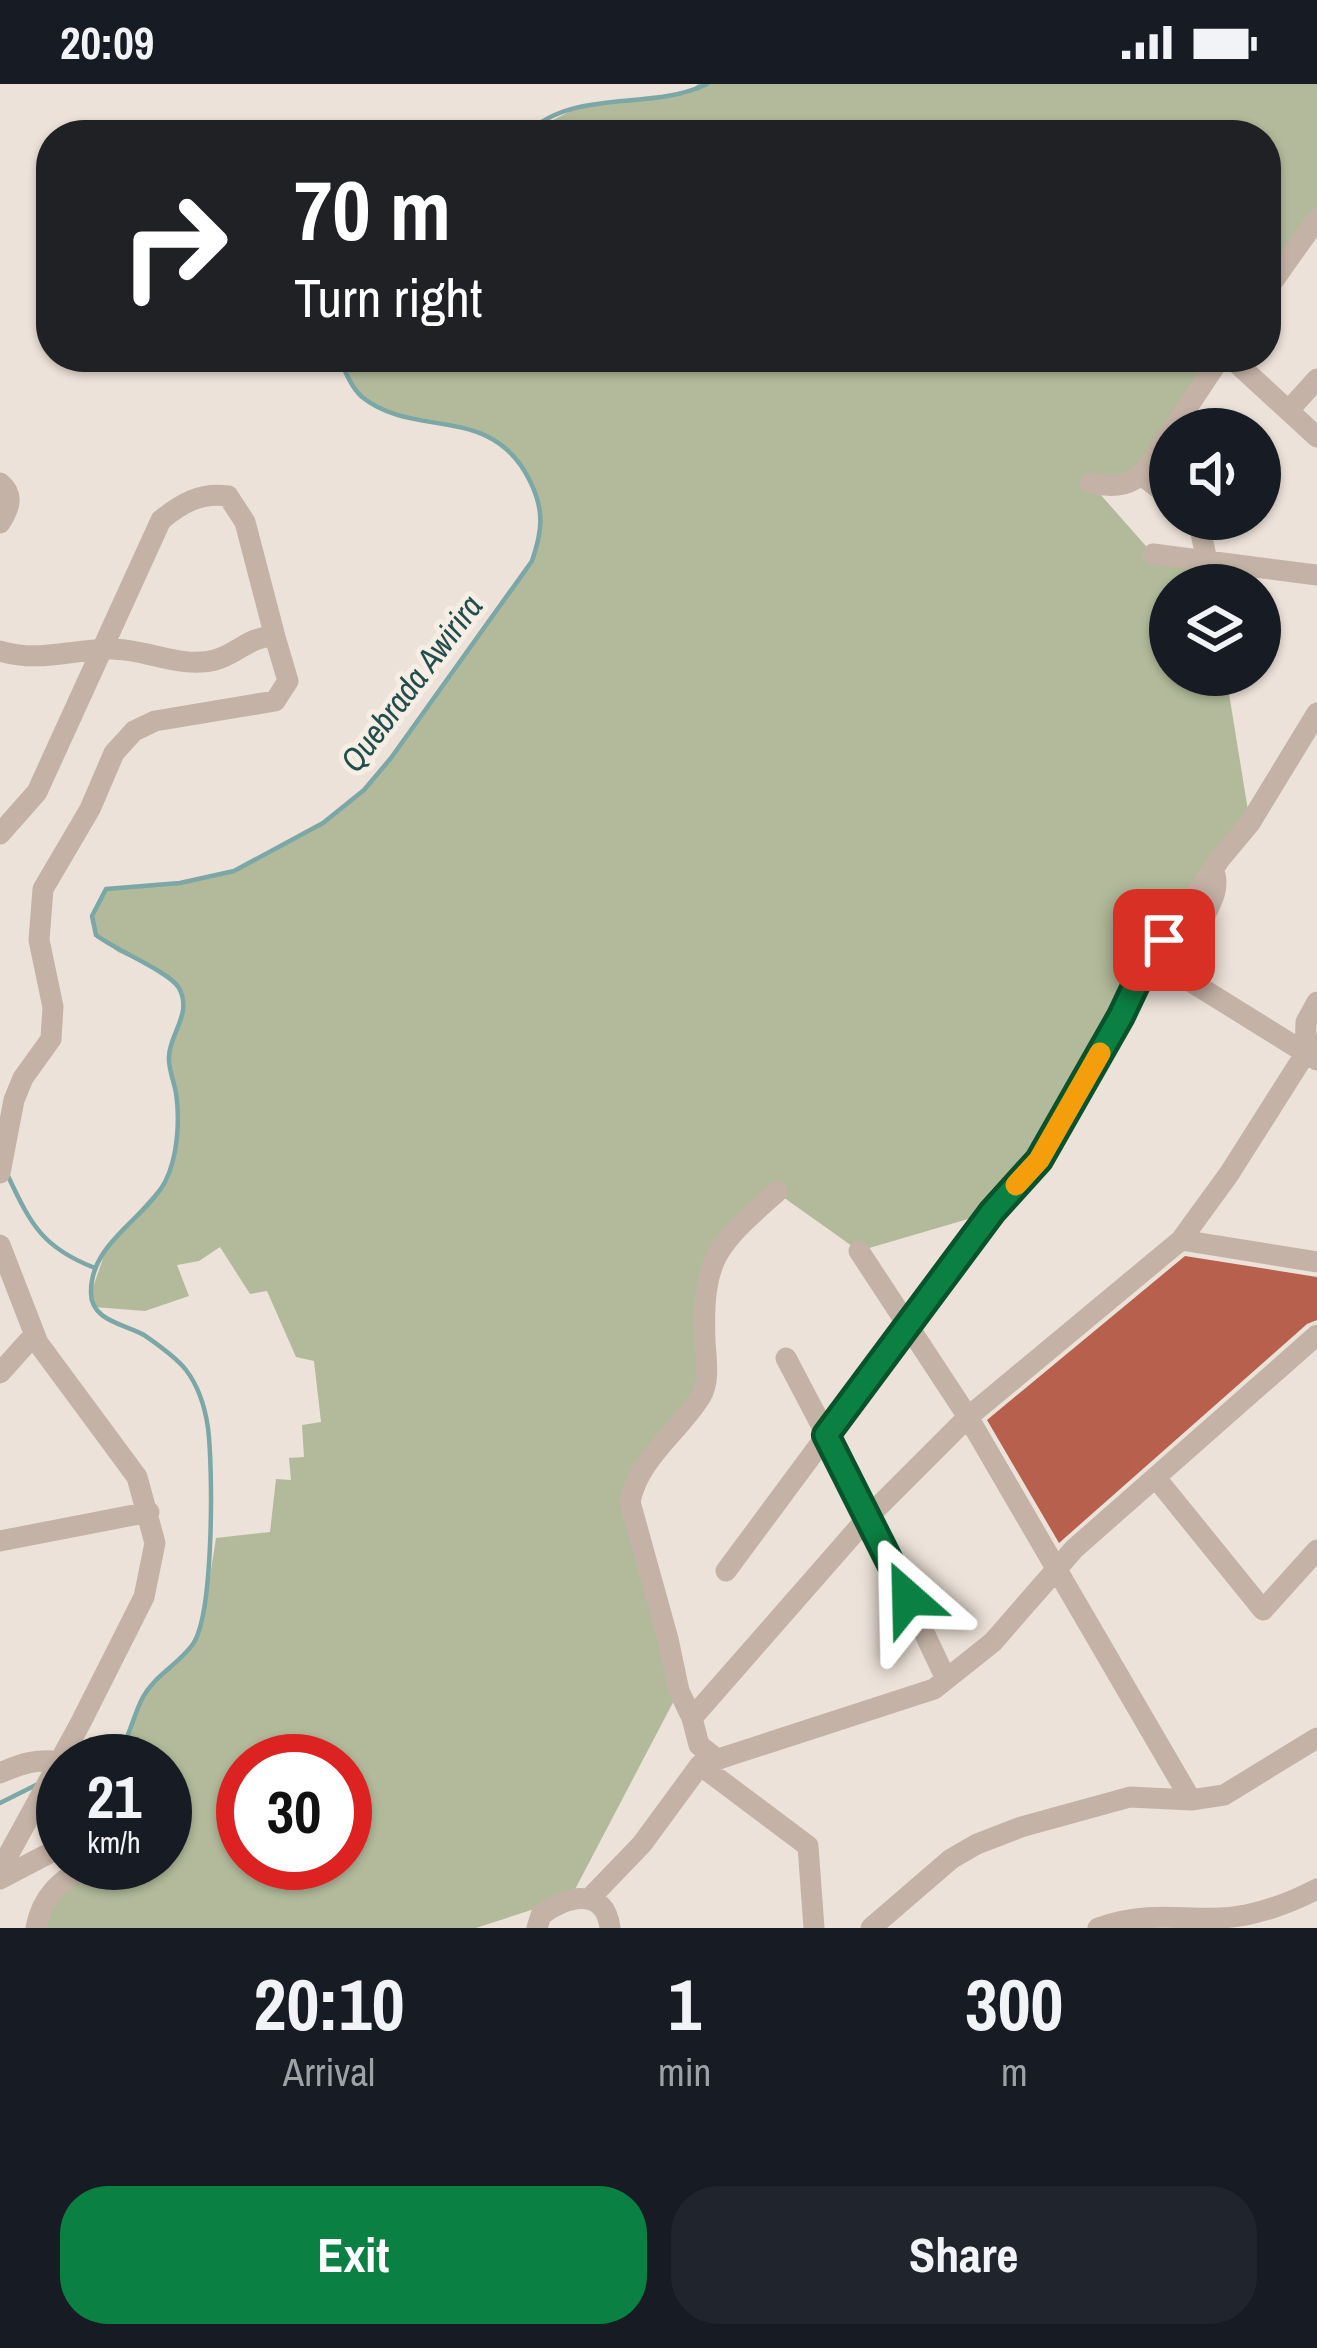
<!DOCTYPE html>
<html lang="en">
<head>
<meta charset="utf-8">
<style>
	body { margin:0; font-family:"Archivo Narrow",sans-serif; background:#20242c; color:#f1f3f6; height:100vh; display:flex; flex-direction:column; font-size:45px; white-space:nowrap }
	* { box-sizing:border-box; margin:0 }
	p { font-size:39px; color:#9ea1a6 }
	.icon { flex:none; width:66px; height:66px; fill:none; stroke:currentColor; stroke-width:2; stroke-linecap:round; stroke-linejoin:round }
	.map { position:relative; height:1844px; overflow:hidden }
	.drawer { display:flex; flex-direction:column; background:#171b24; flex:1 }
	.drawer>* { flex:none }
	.guide { position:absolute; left:36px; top:36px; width:1245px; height:252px; border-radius:48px; box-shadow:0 3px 9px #0004; background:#202124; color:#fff; overflow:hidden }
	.tools { position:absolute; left:1149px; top:324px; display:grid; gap:24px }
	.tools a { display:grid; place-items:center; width:132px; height:132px; border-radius:50%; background:#171b24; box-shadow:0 3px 9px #0004; font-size:60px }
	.speed { position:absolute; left:36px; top:1650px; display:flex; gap:24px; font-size:60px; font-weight:700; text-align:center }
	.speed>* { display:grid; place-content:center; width:156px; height:156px; border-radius:50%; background:#171b24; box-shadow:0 3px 9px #0004; line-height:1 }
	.speed small { font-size:30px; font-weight:400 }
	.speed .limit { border:18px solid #d22; background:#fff; color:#111 }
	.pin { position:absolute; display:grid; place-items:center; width:102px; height:102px; color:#fff; margin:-51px; border-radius:24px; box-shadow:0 6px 18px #0006 }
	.me { position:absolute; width:132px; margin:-66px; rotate:335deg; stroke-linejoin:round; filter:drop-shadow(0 0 9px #0008) }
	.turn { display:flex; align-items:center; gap:42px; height:252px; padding:0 60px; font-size:54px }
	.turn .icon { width:156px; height:156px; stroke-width:2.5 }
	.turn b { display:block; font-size:84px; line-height:102px }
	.eta { display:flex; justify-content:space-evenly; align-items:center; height:204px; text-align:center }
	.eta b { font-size:72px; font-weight:800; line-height:84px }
	.action { display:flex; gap:24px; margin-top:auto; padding:24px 60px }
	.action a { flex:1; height:138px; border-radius:48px; background:#0b8043; color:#fff; font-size:48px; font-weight:800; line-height:138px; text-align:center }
	.action a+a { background:#20242c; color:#f1f3f6 }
	.status { display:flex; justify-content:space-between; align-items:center; height:84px; padding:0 60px; background:#171b24; direction:ltr }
	.status svg { height:33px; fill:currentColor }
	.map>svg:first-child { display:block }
	.green { fill:#b2ba9b; fill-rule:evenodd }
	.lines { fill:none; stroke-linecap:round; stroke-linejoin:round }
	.stream { stroke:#7ba7a6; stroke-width:4.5 }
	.building { fill:#b7604d }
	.minor { stroke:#c4b2a6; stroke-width:21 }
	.route-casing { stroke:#07532c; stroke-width:30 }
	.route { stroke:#0b8043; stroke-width:21 }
	.slow { stroke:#f59e0b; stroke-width:21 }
	.labels { text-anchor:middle; stroke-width:10; stroke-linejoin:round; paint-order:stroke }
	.water-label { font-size:33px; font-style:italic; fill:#214d4d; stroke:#f6ede4 }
</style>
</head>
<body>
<div class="status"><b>20:09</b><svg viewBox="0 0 49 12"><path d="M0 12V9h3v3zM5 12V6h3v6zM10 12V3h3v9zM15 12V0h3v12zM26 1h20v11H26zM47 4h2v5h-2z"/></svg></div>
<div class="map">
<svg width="1317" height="1844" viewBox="0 0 1317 1844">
	<rect width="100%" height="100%" fill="#ede2d9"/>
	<path class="green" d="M 698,0 L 1317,0 L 1317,135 L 1266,207 L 1266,51 L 525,51 L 574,25 L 687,10 Z
		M 339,273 L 1221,273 L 1141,391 L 1092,401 L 1153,470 L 1207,477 L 1211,501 L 1170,501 L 1170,591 L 1226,591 L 1250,739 L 992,1128 L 859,1167 L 776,1108 L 713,1178 L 707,1291 L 634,1397 L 679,1607 L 571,1813 L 476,1844 L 36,1844 L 88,1779 L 165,1779 L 165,1677 L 111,1677 L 120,1669 L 145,1609 L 193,1559 L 206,1518 L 216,1454 L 270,1448 L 276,1395 L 291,1396 L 289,1374 L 304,1373 L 302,1341 L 321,1338 L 314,1277 L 296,1273 L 267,1207 L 250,1210 L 220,1163 L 199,1177 L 177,1181 L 189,1212 L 145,1227 L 94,1223 L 91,1209 L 107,1163 L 165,1097 L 176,1059 L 178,1027 L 168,970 L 183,929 L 180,905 L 166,890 L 118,868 L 96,851 L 92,832 L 106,805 L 180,799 L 234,787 L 323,739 L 364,707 L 391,674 L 532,478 C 542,448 545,427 530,397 C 491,318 416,356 362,313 C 351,303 345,287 339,273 ZM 243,1677 L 345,1677 L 345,1779 L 243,1779 Z"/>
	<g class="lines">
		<path class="stream" d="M 525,51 C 573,3 650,28 707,0
			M 8,1092 C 31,1141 43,1164 95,1184
			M 111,1677 C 129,1661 132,1633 143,1613 C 155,1591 179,1580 193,1560 C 214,1529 213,1384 208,1344 C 205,1323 199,1303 186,1286 C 176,1273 157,1260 144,1251 C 125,1240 91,1237 91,1209 C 90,1159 144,1136 165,1098 C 178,1073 180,1035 176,1009 C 174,997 168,984 169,973 C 169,950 193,930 179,904 C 170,888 115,866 96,851 L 92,832 L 106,805 L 180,799 L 234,787 L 323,739 L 364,706 L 391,674 L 532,477 C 542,448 545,427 530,397 C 491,318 416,356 362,313 C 351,303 345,287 339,273
			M 0,1719 L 40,1699"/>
	</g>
	<path class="building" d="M 1185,1172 L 1317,1193 L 1317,1236 L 1307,1240 L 1059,1459 L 987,1336 Z"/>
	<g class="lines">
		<path class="minor" d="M 1266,207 L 1317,135
			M 1230,273 L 1317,353
			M 1289,326 L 1317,295
			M 1173,345 L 1221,273
			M 1141,391 L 1170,413
			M 0,399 C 15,411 9,425 0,439
			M 1090,399 C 1139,410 1146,385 1170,349
			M 1198,435 L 1207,477
			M 1153,470 L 1317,491
			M 0,567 C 40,579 73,565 112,565 C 146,565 182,585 215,576 C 238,570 250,551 275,553 L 288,597 L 275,617 L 155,637 L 134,647 L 114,669 L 90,725 L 43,805 L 39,856 L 53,923 L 51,955 L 23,994 L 14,1016 L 0,1089
			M 0,750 L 37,708 L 161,436 C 182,419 201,408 228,412 L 245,438 L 275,553
			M 1213,785 C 1229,822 1175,846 1193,899 L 1317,976
			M 1305,970 L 1306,938 L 1317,918
			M 1181,1156 L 1317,1178
			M 0,1161 L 38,1259 L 137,1393 L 155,1459 L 144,1513 L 80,1640 L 0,1786
			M 859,1167 L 968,1333 L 1191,1716 L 1224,1711 L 1317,1654
			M 786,1274 L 869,1432 L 946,1595
			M 0,1289 L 34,1251
			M 1156,1394 L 1263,1526 L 1317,1466
			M 0,1457 L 149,1428
			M 726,1487 L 992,1128 L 1039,1075 L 1140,892 L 1220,775 L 1250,739 L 1317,629
			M 692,1634 L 679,1607 L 668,1555 L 630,1418 C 638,1375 679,1348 701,1312 C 710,1297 706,1275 705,1257 C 702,1173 717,1161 777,1108
			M 718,1676 L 699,1661 L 692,1634 L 869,1432 L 968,1333 L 1181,1156 L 1229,1090 L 1305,970 L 1317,960
			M 700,1681 L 808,1762 L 814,1844
			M 0,1689 C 20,1680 38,1674 60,1678
			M 0,1795 L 63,1762
			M 590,1814 L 642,1760 L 700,1681 L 934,1605 L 993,1558 L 1074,1465 L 1317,1251
			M 36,1844 C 42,1811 60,1798 88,1779
			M 537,1844 L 541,1831 C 566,1812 605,1802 610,1844
			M 871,1844 L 951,1775 L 977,1760 L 1021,1743 L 1130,1713 L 1191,1716
			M 1098,1844 C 1156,1823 1194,1841 1246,1831 C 1270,1826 1296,1816 1317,1805"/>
	</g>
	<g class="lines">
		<g class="route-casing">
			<path id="route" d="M 908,1514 L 826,1351 L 992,1128 L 1039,1076 L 1121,932 L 1140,892 L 1164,856"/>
		</g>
		<use href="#route" class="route"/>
		<path class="slow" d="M 1016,1101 L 1039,1076 L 1100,969"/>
	</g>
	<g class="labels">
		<g class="water-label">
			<text transform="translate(411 599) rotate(-53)" y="12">Quebrada Awirira</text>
		</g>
	</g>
</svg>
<div class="tools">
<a><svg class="icon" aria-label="sound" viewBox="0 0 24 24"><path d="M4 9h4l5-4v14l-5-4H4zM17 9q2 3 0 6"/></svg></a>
<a><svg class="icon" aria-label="layers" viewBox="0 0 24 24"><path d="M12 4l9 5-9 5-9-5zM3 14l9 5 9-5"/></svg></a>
</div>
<div class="speed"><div>21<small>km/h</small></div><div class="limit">30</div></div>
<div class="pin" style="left:1164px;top:856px;background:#d93025"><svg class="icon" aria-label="arrive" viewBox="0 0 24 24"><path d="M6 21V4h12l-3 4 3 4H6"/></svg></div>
<svg class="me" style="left:908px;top:1514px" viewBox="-20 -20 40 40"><path d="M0-17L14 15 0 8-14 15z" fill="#0b8043" stroke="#fff" stroke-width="4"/></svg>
<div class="guide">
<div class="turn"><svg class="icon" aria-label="right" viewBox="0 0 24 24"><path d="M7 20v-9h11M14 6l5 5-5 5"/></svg><div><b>70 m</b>Turn right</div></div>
</div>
</div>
<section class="drawer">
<div class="eta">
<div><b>20:10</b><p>Arrival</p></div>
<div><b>1</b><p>min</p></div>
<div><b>300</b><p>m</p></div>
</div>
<div class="action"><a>Exit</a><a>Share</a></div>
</section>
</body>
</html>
